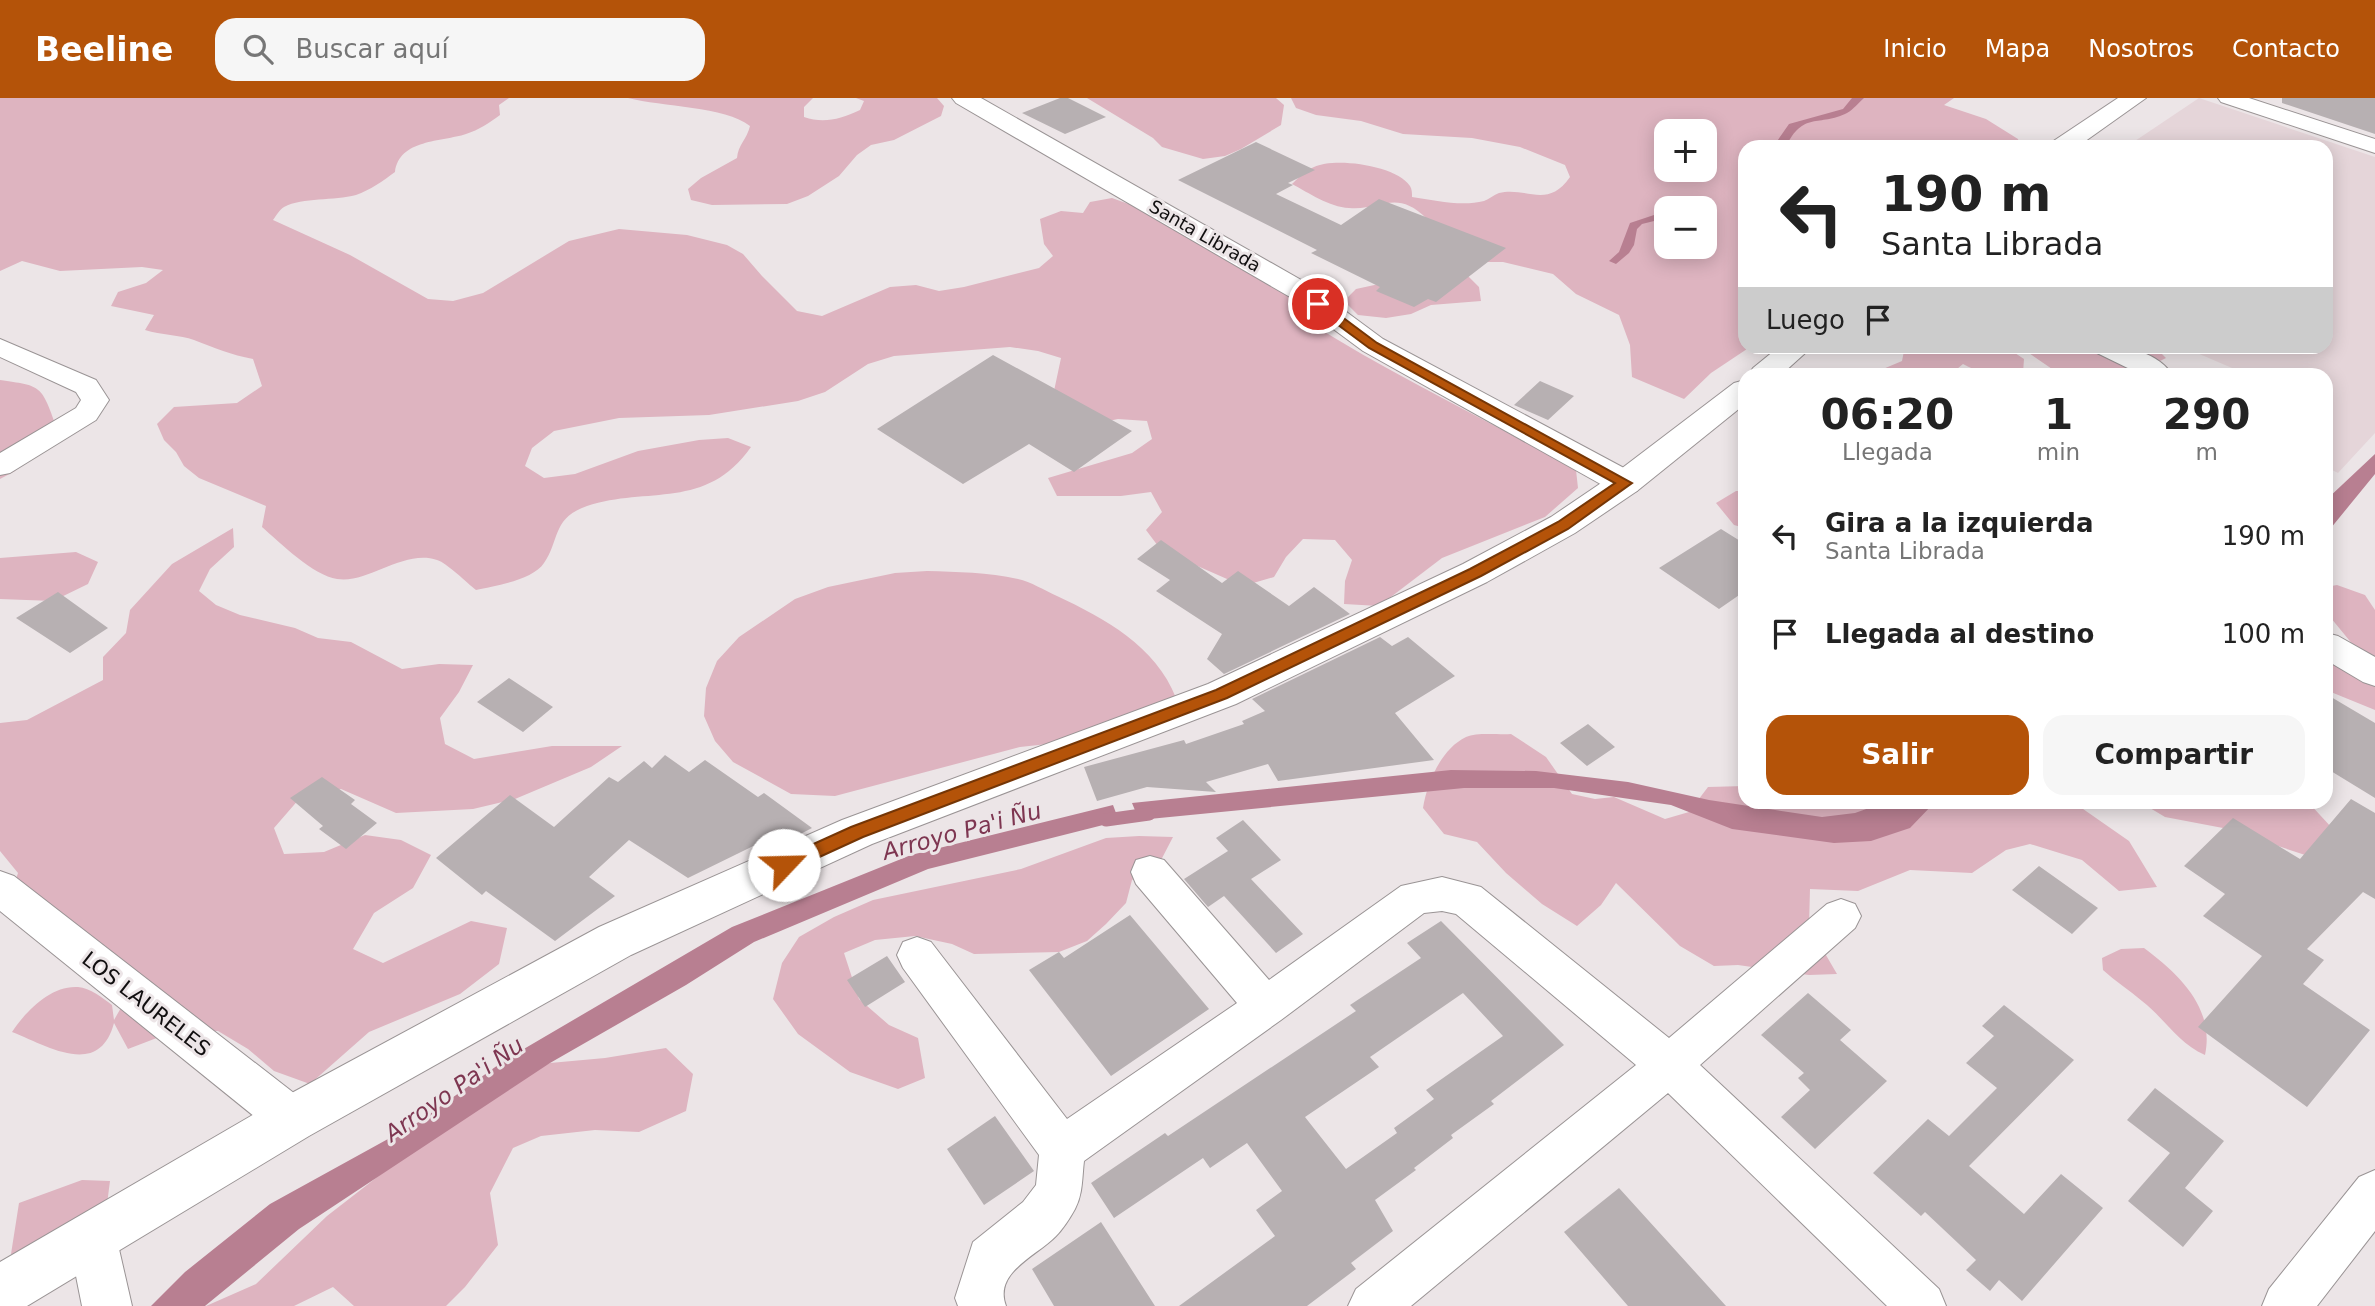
<!DOCTYPE html>
<html lang="es">
<head>
<meta charset="utf-8">
<style>
	body { margin:0; font-family:"DejaVu Sans",sans-serif; background:#f6f6f6; color:#222; height:100vh; display:flex; flex-direction:column; font-size:26px; white-space:nowrap }
	* { box-sizing:border-box; margin:0 }
	p { font-size:23px; color:#767676 }
	.icon { flex:none; width:38px; height:38px; fill:none; stroke:currentColor; stroke-width:2; stroke-linecap:round; stroke-linejoin:round }
	.map { position:relative; flex:1; overflow:hidden }
	.drawer { position:absolute; left:1738px; top:270px; width:595px; height:441px; display:flex; flex-direction:column; background:#fff; border-radius:21px; box-shadow:0 4px 18px #0003 }
	.drawer>* { flex:none }
	.top-card { position:absolute; left:1738px; top:42px; width:595px; height:214px; border-radius:21px; box-shadow:0 4px 18px #0003; background:#fff; color:#222; overflow:hidden }
	.tools { position:absolute; left:1654px; top:21px; display:grid; gap:14px }
	.tools a { display:grid; place-items:center; width:63px; height:63px; border-radius:14px; background:#fff; box-shadow:0 4px 18px #0003; font-size:35px }
	.pin { position:absolute; display:grid; place-items:center; width:60px; height:60px; color:#fff; margin:-30px; border:4px solid #fff; border-radius:50%; box-shadow:0 2px 7px #0007 }
	.me { position:absolute; width:77px; margin:-38px; rotate:66deg; stroke-linejoin:round; filter:drop-shadow(0 0 5px #0008) }
	.turn { display:flex; align-items:center; gap:24px; height:147px; padding:0 28px; font-size:32px }
	.turn .icon { width:91px; height:91px; stroke-width:2.5 }
	.turn b { display:block; font-size:49px; line-height:60px }
	.then { display:flex; align-items:center; height:66px; padding:0 28px; background:#0003; gap:14px; font-size:26px }
	.eta { display:flex; justify-content:space-evenly; align-items:center; height:119px; text-align:center }
	.eta b { font-size:42px; font-weight:800; line-height:49px }
	.button { display:flex; gap:14px; margin-top:auto; padding:14px 28px }
	.button a { flex:1; height:80px; border-radius:21px; background:#b45309; color:#fff; font-size:28px; font-weight:800; line-height:80px; text-align:center }
	.button a+a { background:#f6f6f6; color:#222 }
	ul { padding:0; list-style:none }
	li { display:flex; align-items:center; gap:21px; height:98px; padding:0 28px }
	li div { flex:1 }
	li b { display:block; font-size:26px }
	li em { font-style:normal }
	header { display:flex; align-items:center; gap:42px; box-sizing:border-box; height:98px; padding:0 35px; background:#b45309; color:#fff }
	header strong { font-size:33px }
	nav { display:flex; gap:38px; margin-inline-start:auto; font-size:24px }
	.search { width:490px; height:63px; background:#f6f6f6; display:flex; align-items:center; gap:18px; box-sizing:border-box; padding:0 24px; border-radius:21px; color:#767676; font-size:26px }
	.map>svg:first-child { display:block }
	.built { fill:#e5d5d9 }
	.green { fill:#deb4c0; fill-rule:evenodd }
	.water { fill:#b87f91 }
	.lines { fill:none; stroke-linecap:round; stroke-linejoin:round }
	.stream { stroke:#b87f91; stroke-width:13 }
	.building { fill:#b7b0b2; fill-rule:evenodd }
	.minor-casing { stroke:#9a9495; stroke-width:2 }
	.tertiary-casing { stroke:#9a9495; stroke-width:2 }
	.secondary-casing { stroke:#9a9495; stroke-width:2 }
	.minor { fill:#fff; fill-rule:evenodd }
	.tertiary { fill:#fff; fill-rule:evenodd }
	.secondary { fill:#fff; fill-rule:evenodd }
	.route { fill:#b45309; stroke:#753606; stroke-width:2 }
	.labels { text-anchor:middle; stroke-width:6; stroke-linejoin:round; paint-order:stroke }
	.far-street-label { font-size:18px; fill:#100e0f; stroke:#ece5e7 }
	.street-label { font-size:21px; fill:#100e0f; stroke:#ece5e7 }
	.water-label { font-size:23px; font-style:italic; fill:#7e3651; stroke:#ece5e7 }
</style>
</head>
<body>
<header>
<strong>Beeline</strong>
<div class="search"><svg class="icon" aria-label="search" viewBox="0 0 24 24"><circle cx="10" cy="10" r="6"/><path d="M15 15l6 6"/></svg>Buscar aquí</div>
<nav><a>Inicio</a><a>Mapa</a><a>Nosotros</a><a>Contacto</a></nav>
</header>
<div class="map">
<svg width="2375" height="1208" viewBox="0 0 2375 1208">
	<rect width="100%" height="100%" fill="#ece5e7"/>
	<path class="built" d="M 2199,0 L 2375,59 L 2375,335 L 2338,375 L 2326,369 L 2326,276 L 2246,276 L 2183,249 L 2326,248 L 2326,49 L 2126,49 Z"/>
	<path class="green" d="M 0,0 L 509,0 L 499,7 L 500,17 C 489,25 479,32 466,36 C 442,44 399,41 395,74 C 383,83 370,92 356,97 C 334,103 303,99 284,109 C 279,112 276,118 273,122 L 350,157 L 428,201 L 453,203 L 483,195 L 569,143 L 619,131 L 687,137 L 727,147 L 743,156 L 762,178 L 797,213 L 822,218 L 890,189 L 916,187 L 939,193 L 964,189 L 1039,170 L 1053,158 L 1044,146 L 1040,121 L 1061,113 L 1083,115 L 1090,104 L 1112,100 L 1148,113 L 1257,167 L 1306,211 L 1310,225 C 1396,279 1488,322 1576,372 L 1578,390 L 1545,419 L 1442,460 L 1379,508 L 1344,506 L 1345,483 L 1352,462 L 1335,442 L 1303,441 L 1286,459 L 1274,479 L 1243,488 L 1161,452 L 1146,432 L 1162,414 L 1151,394 L 1121,398 L 1057,398 L 1048,380 L 1132,355 L 1152,341 L 1147,323 L 1118,321 L 1089,327 L 1054,293 L 1061,260 L 1038,253 L 1010,249 L 894,258 L 868,266 L 825,294 L 798,303 L 709,317 L 619,320 L 554,333 L 532,350 L 525,368 L 544,380 L 575,376 L 638,353 L 699,342 L 728,340 L 751,349 C 706,413 648,388 587,408 C 552,420 560,442 544,465 C 533,482 495,488 476,492 C 467,485 447,465 437,462 C 403,451 369,486 337,481 C 314,478 279,444 262,429 L 266,408 L 199,380 L 184,368 L 176,354 L 164,342 L 157,326 L 174,309 L 237,305 L 262,288 L 253,261 C 231,257 215,250 194,242 C 180,237 161,237 145,232 L 154,217 L 111,208 L 118,194 L 146,185 L 163,172 L 142,169 L 60,173 L 22,163 L 0,173 Z
		M 628,0 L 813,0 L 804,9 L 804,19 C 824,26 840,21 860,12 L 864,3 L 856,0 L 937,0 L 944,8 L 941,18 L 894,42 L 871,47 L 857,57 L 839,78 L 808,98 L 787,106 L 712,107 L 691,102 L 688,91 L 701,80 L 737,60 C 738,47 747,41 750,28 C 725,8 662,9 628,0 Z
		M 1087,0 L 1276,0 L 1284,7 L 1281,27 L 1241,51 L 1225,58 L 1203,61 L 1162,49 L 1153,40 Z
		M 1291,0 L 1954,0 L 1944,7 L 1986,21 L 2018,41 L 2020,49 L 1745,49 L 1745,248 L 1750,249 L 1711,275 L 1684,301 L 1632,279 L 1630,247 L 1619,217 L 1576,196 L 1553,176 L 1503,164 L 1479,164 L 1466,176 L 1479,189 L 1481,203 L 1431,207 L 1411,216 L 1386,220 L 1358,217 L 1344,203 L 1356,191 L 1379,186 L 1427,121 C 1396,90 1381,113 1349,110 C 1329,109 1309,95 1292,86 C 1299,79 1305,73 1314,69 C 1334,59 1396,67 1410,88 C 1412,91 1412,95 1412,99 C 1435,102 1461,109 1484,103 C 1489,101 1494,97 1499,95 C 1526,88 1547,112 1570,79 L 1565,67 L 1520,49 L 1472,40 L 1403,36 L 1361,23 L 1316,17 L 1296,10 ZM 1666,33 L 1704,33 L 1704,72 L 1666,72 ZM 1666,110 L 1704,110 L 1704,149 L 1666,149 Z
		M 1905,248 L 2006,249 L 2024,261 L 2023,275 C 2002,280 1981,276 1963,266 L 1951,276 L 1822,276 L 1883,271 L 1902,263 Z
		M 2020,249 L 2155,249 L 2166,260 L 2158,264 L 2130,267 L 2129,276 L 2069,276 L 2055,273 Z
		M 0,282 C 40,288 41,286 55,325 L 15,373 L 0,381 Z
		M 1736,393 L 1745,393 L 1745,430 L 1734,427 L 1716,405 Z
		M 233,430 L 234,449 L 210,471 L 199,493 L 216,507 L 240,517 L 295,530 L 318,540 L 351,544 L 402,571 L 439,566 L 473,567 L 459,594 L 440,620 L 445,646 L 474,661 L 552,648 L 622,648 L 591,669 L 515,701 L 473,711 L 396,715 L 341,691 L 300,700 L 274,730 L 284,756 L 324,754 L 365,737 L 401,742 L 431,757 L 413,790 L 374,815 L 353,851 L 383,865 L 471,823 L 507,830 L 499,866 L 460,896 L 369,934 L 310,986 L 274,973 L 248,951 L 218,933 L 175,933 L 128,951 L 114,925 C 99,981 48,948 12,934 C 26,913 51,887 78,889 C 90,890 103,900 112,907 L 114,922 L 134,887 L 8,805 L 18,775 L 0,753 L 0,625 L 27,622 L 103,582 L 103,559 L 126,535 L 130,512 L 172,466 Z
		M 76,454 L 98,464 L 88,486 L 53,503 L 0,501 L 0,460 Z
		M 927,473 C 957,474 988,474 1018,481 C 1031,484 1044,492 1057,498 C 1104,520 1156,548 1176,600 L 1057,645 L 1020,649 L 835,698 L 791,696 L 733,664 L 715,643 L 704,618 L 706,590 L 717,563 L 739,539 L 795,501 L 828,489 L 895,475 Z
		M 2337,487 L 2365,497 L 2375,512 L 2375,565 L 2358,553 L 2326,514 L 2326,489 Z
		M 2326,552 L 2375,584 L 2375,612 L 2326,592 Z
		M 1511,636 L 1546,659 L 1572,696 L 1595,701 L 1614,699 L 1665,721 L 1689,714 L 1708,689 L 1745,688 L 1745,704 L 2073,704 L 2129,743 L 2157,789 L 2119,793 L 2082,762 L 2030,746 L 2006,752 L 1972,775 L 1910,772 L 1858,793 L 1810,791 L 1809,828 L 1837,876 L 1809,877 L 1738,867 L 1714,868 L 1680,848 L 1616,785 L 1601,807 L 1577,828 L 1542,806 L 1506,775 L 1477,744 L 1444,736 L 1423,710 C 1427,685 1441,651 1466,639 C 1477,634 1499,637 1511,636 Z
		M 2140,704 L 2308,704 L 2344,743 L 2348,771 L 2223,730 L 2165,719 Z
		M 1139,738 L 1173,739 L 1160,764 L 1132,782 L 1126,805 L 1106,826 L 1087,843 L 1059,854 L 974,856 L 952,846 L 915,838 L 875,842 L 844,855 L 859,901 L 889,927 L 918,940 L 925,980 L 898,991 L 850,974 L 798,936 L 773,901 L 782,865 L 799,839 L 834,819 L 873,802 L 1021,771 L 1106,740 Z
		M 2144,850 C 2179,876 2215,910 2205,957 C 2178,945 2165,921 2142,903 C 2129,892 2115,883 2103,872 L 2102,860 L 2121,851 Z
		M 666,950 L 693,976 L 686,1013 L 639,1034 L 595,1032 L 541,1038 L 513,1050 L 490,1095 L 498,1147 L 465,1189 L 446,1208 L 354,1208 L 333,1189 L 294,1208 L 206,1208 L 256,1186 L 327,1118 L 492,990 L 550,965 L 605,960 Z
		M 82,1082 L 110,1083 L 107,1106 L 39,1154 L 11,1156 L 19,1105 Z"/>
	<path class="water" d="M 1852,0 L 1864,0 C 1858,5 1854,11 1847,15 C 1819,29 1803,13 1786,49 L 1773,49 L 1789,26 L 1843,11 Z
		M 1666,113 L 1666,120 L 1642,126 L 1637,131 L 1634,147 L 1629,155 L 1616,166 L 1609,163 L 1619,154 L 1630,125 Z
		M 2375,356 L 2375,376 L 2326,436 L 2326,402 Z
		M 1451,672 L 1536,673 L 1628,684 L 1709,702 L 1822,719 L 1855,715 L 1886,704 L 1935,704 L 1910,730 L 1871,743 L 1834,745 L 1732,731 L 1671,707 L 1554,690 L 1464,690 L 1139,722 L 1132,705 Z
		M 1113,707 L 1119,723 L 928,771 L 754,844 L 686,887 L 550,965 L 299,1131 L 205,1208 L 151,1208 L 185,1174 L 270,1106 L 417,1025 L 505,962 L 732,829 L 911,757 Z"/>
	<g class="lines">
		<path class="stream" d="M 1106,722 L 1149,716"/>
	</g>
	<path class="building" d="M 1060,0 L 1068,0 L 1106,19 L 1065,36 L 1022,15 Z
		M 2282,0 L 2375,0 L 2375,36 L 2282,5 Z
		M 1256,44 L 1315,72 L 1288,85 L 1293,87 L 1276,96 L 1341,127 L 1379,101 L 1506,150 L 1436,204 L 1428,201 L 1414,209 L 1376,193 L 1380,189 L 1311,155 L 1317,152 L 1178,82 Z
		M 993,257 L 1132,333 L 1074,374 L 1029,346 L 963,386 L 877,331 Z
		M 1540,283 L 1574,298 L 1548,322 L 1514,307 Z
		M 1721,431 L 1745,446 L 1745,493 L 1719,511 L 1659,470 Z
		M 1161,442 L 1222,485 L 1238,473 L 1289,508 L 1314,489 L 1350,516 L 1224,576 L 1207,561 L 1222,536 L 1156,493 L 1170,482 L 1137,461 Z
		M 58,494 L 108,530 L 70,555 L 16,520 Z
		M 1380,539 L 1392,548 L 1408,539 L 1455,578 L 1395,615 L 1434,662 L 1278,683 L 1268,666 L 1206,684 L 1216,694 L 1147,689 L 1097,703 L 1084,669 L 1184,642 L 1186,646 L 1244,626 L 1242,623 L 1265,613 L 1252,601 Z
		M 509,580 L 553,609 L 523,634 L 477,604 Z
		M 2326,596 L 2375,625 L 2375,700 L 2326,670 Z
		M 1588,626 L 1615,649 L 1587,668 L 1560,645 Z
		M 665,657 L 689,674 L 705,662 L 758,699 L 764,695 L 812,730 L 785,744 L 776,737 L 688,780 L 629,742 L 589,779 L 615,798 L 555,843 L 486,793 L 482,797 L 436,760 L 510,697 L 554,729 L 609,679 L 618,684 L 644,663 L 652,670 Z
		M 322,679 L 355,702 L 351,706 L 377,725 L 346,751 L 319,731 L 323,728 L 290,700 Z
		M 2351,701 L 2375,715 L 2375,801 L 2363,794 L 2307,851 L 2324,862 L 2303,886 L 2370,932 L 2307,1009 L 2198,929 L 2262,858 L 2203,818 L 2225,796 L 2184,768 L 2233,720 L 2300,761 Z
		M 1243,722 L 1281,762 L 1251,781 L 1303,836 L 1276,855 L 1224,798 L 1208,809 L 1184,781 L 1228,753 L 1216,740 Z
		M 2039,768 L 2098,810 L 2072,836 L 2012,792 Z
		M 1130,817 L 1209,911 L 1111,978 L 1029,872 L 1059,854 L 1064,860 Z
		M 1441,823 L 1564,947 L 1491,1003 L 1494,1006 L 1451,1037 L 1453,1040 L 1414,1070 L 1416,1072 L 1375,1102 L 1393,1133 L 1351,1165 L 1356,1171 L 1307,1208 L 1179,1208 L 1275,1138 L 1256,1112 L 1282,1093 L 1247,1045 L 1210,1070 L 1203,1060 L 1114,1120 L 1091,1085 L 1165,1035 L 1168,1038 L 1356,913 L 1350,907 L 1421,860 L 1407,845 ZM 1463,895 L 1503,938 L 1426,992 L 1434,1001 L 1394,1030 L 1397,1035 L 1346,1071 L 1305,1019 L 1379,969 L 1370,959 Z
		M 887,858 L 905,884 L 865,909 L 847,882 Z
		M 1808,895 L 1851,932 L 1840,942 L 1887,983 L 1815,1051 L 1781,1019 L 1810,992 L 1798,980 L 1804,975 L 1761,937 Z
		M 2004,907 L 2074,962 L 1969,1068 L 2024,1116 L 2061,1076 L 2103,1110 L 2022,1203 L 1999,1182 L 1990,1193 L 1966,1172 L 1976,1162 L 1925,1114 L 1921,1118 L 1873,1075 L 1928,1021 L 1949,1038 L 1997,990 L 1966,965 L 1994,938 L 1982,928 Z
		M 2155,990 L 2224,1043 L 2185,1090 L 2213,1113 L 2183,1149 L 2128,1103 L 2170,1055 L 2127,1022 Z
		M 995,1018 L 1034,1073 L 984,1107 L 947,1051 Z
		M 1619,1090 L 1726,1208 L 1628,1208 L 1564,1134 Z
		M 1101,1124 L 1155,1208 L 1054,1208 L 1032,1171 Z"/>
	<g class="lines">
		<g class="minor-casing">
			<path id="minor" d="M 2218,0 L 2249,0 L 2375,41 L 2375,55 L 2221,4 Z
				M 0,241 L 96,282 L 109,302 L 96,322 L 10,375 L 0,377 L 0,355 L 76,310 L 81,302 L 76,294 L 0,259 Z
				M 2091,248 C 2120,248 2153,250 2172,276 L 2140,276 L 2095,254 Z
				M 2326,535 L 2338,538 L 2375,559 L 2375,588 L 2363,584 L 2326,562 Z
				M 1150,758 L 1164,762 L 1269,882 L 1401,788 L 1442,779 L 1481,789 L 1669,940 L 1827,806 L 1841,801 L 1855,806 L 1861,818 L 1855,830 L 1700,967 L 1939,1191 L 1946,1208 L 1887,1208 L 1668,995 L 1411,1208 L 1348,1208 L 1356,1191 L 1636,967 L 1456,816 L 1442,813 L 1424,815 L 1281,922 L 1084,1063 C 1082,1079 1083,1096 1075,1111 C 1070,1120 1063,1131 1056,1138 C 1037,1158 993,1174 1006,1208 L 958,1208 L 955,1200 L 973,1144 L 1023,1104 L 1036,1087 L 1039,1057 L 903,870 L 897,857 L 903,844 L 917,839 L 931,844 L 1067,1021 L 1237,905 L 1136,786 L 1131,774 L 1136,762 Z
				M 0,773 L 14,778 L 308,1006 L 314,1021 L 308,1036 L 292,1043 L 276,1036 L 0,813 Z
				M 2375,1072 L 2375,1133 L 2317,1208 L 2262,1208 L 2269,1191 L 2359,1079 Z
				M 92,1114 L 109,1121 L 116,1138 L 132,1208 L 82,1208 L 68,1138 L 75,1121 Z"/>
		</g>
		<g class="tertiary-casing">
			<path id="tertiary" d="M 952,0 L 981,0 L 1310,187 L 1383,241 L 1637,377 L 1641,385 L 1637,393 L 1625,396 L 1613,393 L 1363,253 L 1290,199 L 956,5 Z"/>
		</g>
		<g class="secondary-casing">
			<path id="secondary" d="M 2118,0 L 2146,0 L 2077,49 L 2049,49 L 2052,44 Z
				M 1780,248 L 1813,248 L 1782,276 L 1749,276 L 1753,270 Z
				M 1745,282 L 1745,306 L 1637,393 L 1575,435 L 1487,484 L 1236,606 L 872,746 L 631,857 L 309,1038 L 27,1208 L 0,1208 L 0,1164 L 275,1004 L 599,829 L 842,722 L 1208,586 L 1463,466 L 1551,419 L 1613,377 L 1734,285 Z"/>
		</g>
		<use href="#minor" class="minor"/>
		<use href="#tertiary" class="tertiary"/>
		<use href="#secondary" class="secondary"/>
	</g>
	<path class="route" d="M 1314,204 L 1322,204 L 1377,245 L 1632,385 L 1568,431 L 1481,478 L 1227,600 L 863,739 L 791,772 L 784,774 L 778,772 L 776,767 L 778,762 L 851,729 L 1216,592 L 1470,471 L 1558,424 L 1615,385 L 1369,250 L 1314,209 Z"/>
	<g class="labels">
		<g class="far-street-label">
			<text transform="translate(1205 138) rotate(30)" y="6">Santa Librada</text>
		</g>
		<g class="street-label">
			<text transform="translate(146 906) rotate(38)" y="7">LOS LAURELES</text>
		</g>
		<g class="water-label">
			<text transform="translate(962 733) rotate(-15)" y="8">Arroyo Pa'i Ñu</text>
			<text transform="translate(454 991) rotate(-35)" y="8">Arroyo Pa'i Ñu</text>
		</g>
	</g>
</svg>
<div class="tools">
<a>+</a>
<a>−</a>
</div>
<div class="pin" style="left:1318px;top:206px;background:#d93025"><svg class="icon" aria-label="arrive" viewBox="0 0 24 24"><path d="M6 21V4h12l-3 4 3 4H6"/></svg></div>
<svg class="me" style="left:784px;top:767px" viewBox="-20 -20 40 40"><circle r="19" fill="#fff"/><path d="M0-13L10 11 0 6-10 11z" fill="#b45309"/></svg>
<div class="top-card">
<div class="turn"><svg class="icon" aria-label="left" viewBox="0 0 24 24"><path d="M17 20v-9H6M10 6l-5 5 5 5"/></svg><div><b>190 m</b>Santa Librada</div></div>
<div class="then">Luego<svg class="icon" aria-label="arrive" viewBox="0 0 24 24"><path d="M6 21V4h12l-3 4 3 4H6"/></svg></div>
</div>
<section class="drawer">
<div class="eta">
<div><b>06:20</b><p>Llegada</p></div>
<div><b>1</b><p>min</p></div>
<div><b>290</b><p>m</p></div>
</div>
<ul>
<li><svg class="icon" aria-label="left" viewBox="0 0 24 24"><path d="M17 20v-9H6M10 6l-5 5 5 5"/></svg><div><b>Gira a la izquierda</b><p>Santa Librada</p></div><em>190 m</em></li>
<li><svg class="icon" aria-label="arrive" viewBox="0 0 24 24"><path d="M6 21V4h12l-3 4 3 4H6"/></svg><div><b>Llegada al destino</b></div><em>100 m</em></li>
</ul>
<div class="button"><a>Salir</a><a>Compartir</a></div>
</section>
</div>
</body>
</html>
